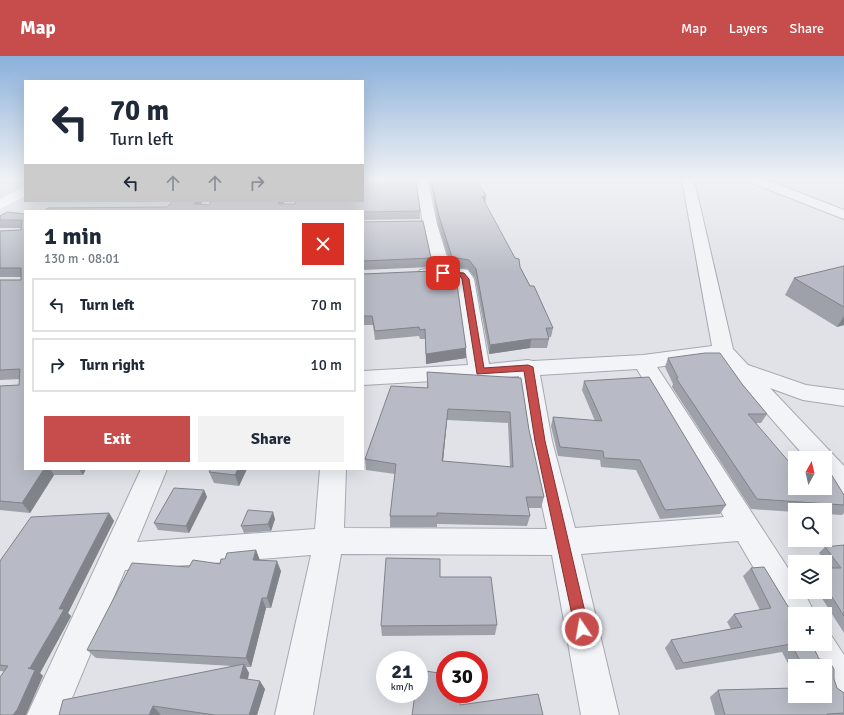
<!DOCTYPE html>
<html lang="en">
<head>
<meta charset="utf-8">
<style>
	body { margin:0; font-family:Signika,sans-serif; background:#f2f2f3; color:#1f2937; height:100vh; display:flex; flex-direction:column; font-size:15px; white-space:nowrap }
	* { box-sizing:border-box; margin:0 }
	p { font-size:13px; color:#747a83 }
	.icon { flex:none; width:22px; height:22px; fill:none; stroke:currentColor; stroke-width:2; stroke-linecap:round; stroke-linejoin:round }
	.map { position:relative; flex:1; overflow:hidden }
	.drawer { position:absolute; left:24px; top:154px; width:340px; height:260px; display:flex; flex-direction:column; background:#fff; border-radius:0px; box-shadow:0 4px 16px #0002 }
	.drawer>* { flex:none }
	.guide { position:absolute; left:24px; top:24px; width:340px; height:122px; border-radius:0px; box-shadow:0 4px 16px #0002; background:#fff; color:#1f2937; overflow:hidden }
	.needle { width:26px; rotate:8deg }
	.tools { position:absolute; left:788px; top:395px; display:grid; gap:8px }
	.tools a { display:grid; place-items:center; width:44px; height:44px; border-radius:0px; background:#fff; box-shadow:0 4px 16px #0002; font-size:20px }
	.speed { position:absolute; left:376px; top:595px; display:flex; gap:8px; font-size:20px; font-weight:700; text-align:center }
	.speed>* { display:grid; place-content:center; width:52px; height:52px; border-radius:50%; background:#fff; box-shadow:0 4px 16px #0002; line-height:1 }
	.speed small { font-size:10px; font-weight:400 }
	.speed .limit { border:6px solid #d22; background:#fff; color:#111 }
	.pin { position:absolute; display:grid; place-items:center; width:34px; height:34px; color:#fff; margin:-17px; border-radius:8px; box-shadow:0 2px 6px #0006 }
	.me { position:absolute; width:44px; margin:-22px; rotate:348deg; stroke-linejoin:round; filter:drop-shadow(0 0 3px #0008) }
	.turn { display:flex; align-items:center; gap:14px; height:84px; padding:0 20px; font-size:18px }
	.turn .icon { width:52px; height:52px; stroke-width:2.5 }
	.turn b { display:block; font-size:28px; line-height:34px }
	.lanes { display:flex; align-items:center; height:38px; padding:0 20px; background:#0003; justify-content:center; gap:20px; direction:ltr }
	.lanes .off { opacity:.35 }
	.round { display:grid; place-items:center; flex:none; width:42px; height:42px; border-radius:0px; background:#f2f2f3 }
	.headline { display:flex; align-items:center; justify-content:space-between; height:68px; padding:0 20px }
	h1 { font-size:24px; font-weight:700; line-height:30px }
	.action { display:flex; gap:8px; margin-top:auto; padding:8px 20px }
	.action a { flex:1; height:46px; border-radius:0px; background:#c74d4c; color:#fff; font-size:16px; font-weight:700; line-height:46px; text-align:center }
	.action a+a { background:#f2f2f3; color:#1f2937 }
	ul { padding:0; list-style:none }
	li { display:flex; align-items:center; gap:12px; height:54px; margin:0 8px 6px; padding:0 12px; border:2px solid #e0e1e3; border-radius:0px }
	li div { flex:1 }
	li b { display:block; font-size:15px }
	li em { font-style:normal }
	header { display:flex; align-items:center; gap:24px; box-sizing:border-box; height:56px; padding:0 20px; background:#c74d4c; color:#fff }
	header strong { font-size:19px }
	nav { display:flex; gap:22px; margin-inline-start:auto; font-size:14px }
	.map>svg:first-child { display:block }
	.lines { fill:none; stroke-linecap:round; stroke-linejoin:round }
	.street-casing { stroke:#a6a8b2; stroke-width:2 }
	.street { fill:#f3f4f7; fill-rule:evenodd }
	.secondary { fill:#fff; fill-rule:evenodd }
	.wall { fill:#9ea1a9; fill-rule:evenodd }
	.shaded-wall { fill:#81838a }
	.building { fill:#b8bbc5; stroke:#81838a; fill-rule:evenodd }
	.route { fill:#c74d4c; stroke:#813231 }
</style>
</head>
<body>
<header>
<strong>Map</strong>
<nav><a>Map</a><a>Layers</a><a>Share</a></nav>
</header>
<div class="map">
<svg width="844" height="659" viewBox="0 0 844 659">
	<rect width="100%" height="100%" fill="#e0e2e8"/>
	<g class="lines">
		<g class="street-casing">
			<path id="street" d="M 416,124 L 428,124 L 437,168 L 450,211 L 468,214 L 474,223 L 489,308 L 528,304 L 533,305 L 643,299 L 712,290 L 682,124 L 694,124 L 733,293 L 748,309 L 806,329 L 844,334 L 844,350 L 803,344 L 770,332 L 844,410 L 844,438 L 835,435 L 825,423 L 825,402 L 806,402 L 718,302 L 657,311 L 795,523 L 795,536 L 804,536 L 815,558 L 795,558 L 795,572 L 787,569 L 738,485 L 581,498 L 619,659 L 581,659 L 552,499 L 341,498 L 313,659 L 275,659 L 311,499 L 125,514 L 65,659 L 27,659 L 141,413 L 167,413 L 137,486 L 315,473 L 320,413 L 346,413 L 344,472 L 547,473 L 528,385 L 519,320 L 363,329 L 363,315 L 468,309 L 456,223 L 454,221 L 426,223 L 420,222 L 418,218 L 420,214 L 433,212 L 423,168 ZM 637,313 L 724,461 L 575,472 L 552,385 L 540,319 Z
				M 750,124 L 767,124 L 844,154 L 844,163 L 752,127 Z
				M 203,145 L 217,145 L 211,155 L 197,155 Z
				M 285,145 L 299,145 L 295,155 L 281,155 Z
				M 825,574 L 829,576 L 844,599 L 844,650 C 821,640 825,633 825,610 L 811,610 L 800,588 L 825,588 Z"/>
		</g>
		<use href="#street" class="street"/>
		<path class="secondary" d="M 25,130 L 25,140 L 0,153 L 0,143 Z"/>
	</g>
	<path class="wall" d="M 430,124 L 477,124 L 486,140 L 485,147 L 553,272 L 551,281 L 549,281 L 549,283 L 547,292 L 530,292 L 489,298 L 475,222 L 468,213 L 451,210 L 438,168 Z
		M 211,145 L 284,145 L 283,148 L 420,155 L 420,163 L 363,164 L 363,155 L 167,151 L 200,148 L 209,149 Z
		M 25,158 L 25,413 L 86,413 L 83,419 L 54,419 L 30,457 L 0,454 L 0,330 L 19,329 L 20,323 L 0,324 L 0,224 L 21,224 L 21,221 L 0,221 L 0,175 L 21,174 L 21,172 L 0,172 L 0,160 Z
		M 363,166 L 431,202 L 431,211 L 363,214 Z
		M 844,210 L 844,269 L 837,271 L 785,239 L 794,222 Z
		M 363,218 L 466,292 L 466,302 L 426,308 L 425,283 L 420,283 L 419,280 L 375,284 L 373,269 L 363,269 Z
		M 668,302 L 742,328 L 767,358 L 761,367 L 756,367 L 795,432 L 844,439 L 844,457 L 842,459 L 825,458 L 825,454 L 795,454 L 795,456 L 751,453 L 672,331 L 673,328 L 665,311 Z
		M 427,316 L 521,322 L 529,374 L 544,441 L 541,452 L 528,452 L 530,460 L 527,470 L 437,468 L 437,471 L 390,471 L 390,460 L 395,418 L 366,414 L 365,403 L 427,332 ZM 447,364 L 508,367 L 510,411 L 443,405 Z
		M 584,325 L 726,449 L 720,458 L 660,463 L 636,414 L 601,411 L 600,404 L 558,400 L 551,370 L 553,361 L 595,365 L 582,334 Z
		M 211,413 L 247,413 L 239,430 L 214,427 L 209,416 Z
		M 204,434 L 207,441 L 189,477 L 158,474 L 154,467 Z
		M 109,457 L 114,465 L 68,557 L 71,560 L 69,564 L 40,617 L 43,620 L 0,615 L 0,505 Z
		M 275,463 L 271,475 L 244,477 L 241,470 Z
		M 844,489 L 844,577 L 818,536 L 825,536 L 825,512 L 830,512 L 819,497 L 825,491 Z
		M 256,494 L 260,504 L 281,515 L 271,552 L 266,552 L 251,611 L 246,611 L 249,617 L 248,623 L 265,633 L 257,659 L 59,659 L 232,610 L 96,602 L 87,594 L 220,508 L 225,503 Z
		M 764,511 L 795,562 L 795,588 L 812,588 L 819,603 L 828,604 L 834,613 L 834,623 L 837,632 L 844,637 L 844,659 L 715,659 L 710,641 L 718,634 L 795,632 L 795,640 L 825,640 L 825,610 L 795,610 L 795,621 L 782,596 L 676,614 L 665,592 L 671,584 L 731,573 L 727,566 L 734,558 L 760,554 L 743,520 L 751,512 Z
		M 440,521 L 497,569 L 495,579 L 382,580 L 381,570 Z"/>
	<path class="shaded-wall" d="M 486,140 L 485,148 L 482,141 Z
		M 196,145 L 202,145 L 197,155 L 194,148 Z
		M 279,145 L 284,145 L 280,155 L 278,148 Z
		M 844,260 L 844,269 L 837,271 Z
		M 531,283 L 530,292 L 489,298 L 490,289 Z
		M 466,292 L 466,302 L 426,308 L 426,298 Z
		M 448,353 L 447,364 L 442,416 L 442,405 Z
		M 44,413 L 50,413 L 54,419 L 30,457 L 22,447 Z
		M 79,413 L 86,413 L 83,419 Z
		M 238,413 L 247,413 L 239,430 L 235,419 Z
		M 204,434 L 207,441 L 189,477 L 186,470 Z
		M 273,456 L 275,463 L 271,475 L 268,468 Z
		M 109,457 L 114,465 L 68,557 L 71,560 L 69,564 L 40,617 L 43,620 L 26,659 L 13,659 L 30,612 L 59,553 Z
		M 256,494 L 260,505 L 253,504 Z
		M 277,505 L 281,515 L 271,552 L 267,542 Z
		M 262,542 L 266,552 L 251,611 L 246,602 Z
		M 244,608 L 249,617 L 246,631 L 240,622 Z
		M 260,625 L 265,633 L 257,659 L 249,659 Z
		M 153,650 L 161,659 L 149,659 Z"/>
	<path class="building" d="M 363,124 L 416,124 L 420,155 L 363,156 L 363,155 L 44,155 L 48,152 L 167,151 L 173,145 L 196,145 L 194,148 L 209,149 L 211,145 L 279,145 L 278,148 L 295,148 L 296,145 L 363,145 Z
		M 431,124 L 477,124 L 486,140 L 482,141 L 515,202 L 519,203 L 520,211 L 530,230 L 534,230 L 553,272 L 546,272 L 549,283 L 531,283 L 490,289 L 476,213 L 469,204 L 452,201 L 439,160 Z
		M 7,156 L 25,158 L 25,413 L 44,413 L 22,447 L 0,445 L 0,330 L 19,329 L 20,313 L 0,314 L 0,224 L 21,224 L 21,212 L 0,212 L 0,175 L 21,174 L 22,164 L 0,164 L 0,160 Z
		M 423,165 L 431,202 L 363,205 L 363,166 Z
		M 844,210 L 844,251 L 794,222 Z
		M 455,214 L 466,292 L 426,298 L 425,273 L 420,274 L 419,271 L 375,275 L 372,260 L 363,260 L 363,218 Z
		M 705,297 L 720,297 L 742,328 L 767,358 L 748,358 L 795,413 L 795,432 L 825,432 L 825,418 L 831,418 L 844,439 L 844,449 L 757,443 L 676,322 L 678,322 L 668,302 Z
		M 427,316 L 521,322 L 529,374 L 544,441 L 526,441 L 530,460 L 437,457 L 437,460 L 390,460 L 396,408 L 365,403 L 391,330 L 428,332 ZM 448,353 L 510,356 L 513,411 L 442,405 Z
		M 649,321 L 726,449 L 665,454 L 640,404 L 604,402 L 603,395 L 560,391 L 553,361 L 602,365 L 584,325 Z
		M 211,413 L 238,413 L 235,419 L 209,416 Z
		M 174,432 L 204,434 L 186,470 L 154,467 Z
		M 248,454 L 273,456 L 268,468 L 241,470 Z
		M 109,457 L 59,553 L 64,553 L 62,557 L 30,612 L 28,612 L 35,614 L 17,654 L 13,659 L 0,659 L 0,621 L 8,610 L 0,609 L 0,505 L 31,461 Z
		M 844,489 L 844,560 L 825,530 L 825,512 L 841,512 L 825,491 Z
		M 256,494 L 253,504 L 277,505 L 267,542 L 262,542 L 246,602 L 87,594 L 132,507 L 189,511 L 193,504 L 220,508 L 221,503 L 225,503 L 227,497 Z
		M 386,502 L 440,503 L 440,521 L 491,521 L 497,569 L 381,570 Z
		M 764,511 L 795,562 L 795,588 L 812,588 L 819,603 L 828,604 L 834,613 L 834,623 L 837,632 L 844,637 L 844,657 L 827,658 L 827,659 L 725,659 L 718,634 L 795,632 L 795,640 L 825,640 L 825,610 L 803,610 L 791,588 L 683,607 L 671,584 L 742,571 L 734,558 L 771,552 L 751,512 Z
		M 244,608 L 240,622 L 260,625 L 249,659 L 215,659 L 153,650 L 149,659 L 59,659 L 63,644 Z
		M 419,614 L 445,618 L 445,638 L 461,638 L 460,649 L 538,638 L 543,659 L 412,659 L 415,638 L 419,638 Z"/>
	<linearGradient id="sky" x2="0" y2="1"><stop stop-color="#8ab0db"/><stop offset="0.57" stop-color="#f1f2f5"/><stop offset="1" stop-color="#f1f2f5" stop-opacity="0"/></linearGradient>
	<rect width="844" height="216" fill="url(#sky)"/>
	<path class="route" d="M 443,215 L 464,217 L 469,223 L 484,312 L 528,309 L 533,311 L 545,385 L 589,573 L 587,578 L 582,580 L 577,578 L 575,573 L 535,385 L 524,315 L 477,318 L 462,223 L 460,220 L 441,219 L 441,216 Z"/>
</svg>
<div class="tools">
<a><svg class="needle" viewBox="-14 -14 28 28"><path d="M0-13l5 13h-10z" fill="#e53935"/><path d="M0 13l5-13h-10z" fill="#747a83"/></svg></a>
<a><svg class="icon" aria-label="search" viewBox="0 0 24 24"><circle cx="10" cy="10" r="6"/><path d="M15 15l6 6"/></svg></a>
<a><svg class="icon" aria-label="layers" viewBox="0 0 24 24"><path d="M12 4l9 5-9 5-9-5zM3 14l9 5 9-5"/></svg></a>
<a>+</a>
<a>−</a>
</div>
<div class="speed"><div>21<small>km/h</small></div><div class="limit">30</div></div>
<div class="pin" style="left:443px;top:217px;background:#d93025"><svg class="icon" aria-label="arrive" viewBox="0 0 24 24"><path d="M6 21V4h12l-3 4 3 4H6"/></svg></div>
<svg class="me" style="left:582px;top:573px" viewBox="-20 -20 40 40"><circle r="17" fill="#c74d4c" stroke="#fff" stroke-width="3"/><path d="M0-11L8 9 0 5-8 9z" fill="#fff"/></svg>
<div class="guide">
<div class="turn"><svg class="icon" aria-label="left" viewBox="0 0 24 24"><path d="M17 20v-9H6M10 6l-5 5 5 5"/></svg><div><b>70 m</b>Turn left</div></div>
<div class="lanes"><svg class="icon" aria-label="left" viewBox="0 0 24 24"><path d="M17 20v-9H6M10 6l-5 5 5 5"/></svg><svg class="icon off" aria-label="ahead" viewBox="0 0 24 24"><path d="M12 20V5M6 11l6-6 6 6"/></svg><svg class="icon off" aria-label="ahead" viewBox="0 0 24 24"><path d="M12 20V5M6 11l6-6 6 6"/></svg><svg class="icon off" aria-label="right" viewBox="0 0 24 24"><path d="M7 20v-9h11M14 6l5 5-5 5"/></svg></div>
</div>
<section class="drawer">
<div class="headline"><div><h1>1 min</h1><p>130 m · 08:01</p></div><a class="round" style="background:#d93025;color:#fff"><svg class="icon" aria-label="close" viewBox="0 0 24 24"><path d="M6 6l12 12M18 6L6 18"/></svg></a></div>
<ul>
<li><svg class="icon" aria-label="left" viewBox="0 0 24 24"><path d="M17 20v-9H6M10 6l-5 5 5 5"/></svg><div><b>Turn left</b></div><em>70 m</em></li>
<li><svg class="icon" aria-label="right" viewBox="0 0 24 24"><path d="M7 20v-9h11M14 6l5 5-5 5"/></svg><div><b>Turn right</b></div><em>10 m</em></li>
</ul>
<div class="action"><a>Exit</a><a>Share</a></div>
</section>
</div>
</body>
</html>
